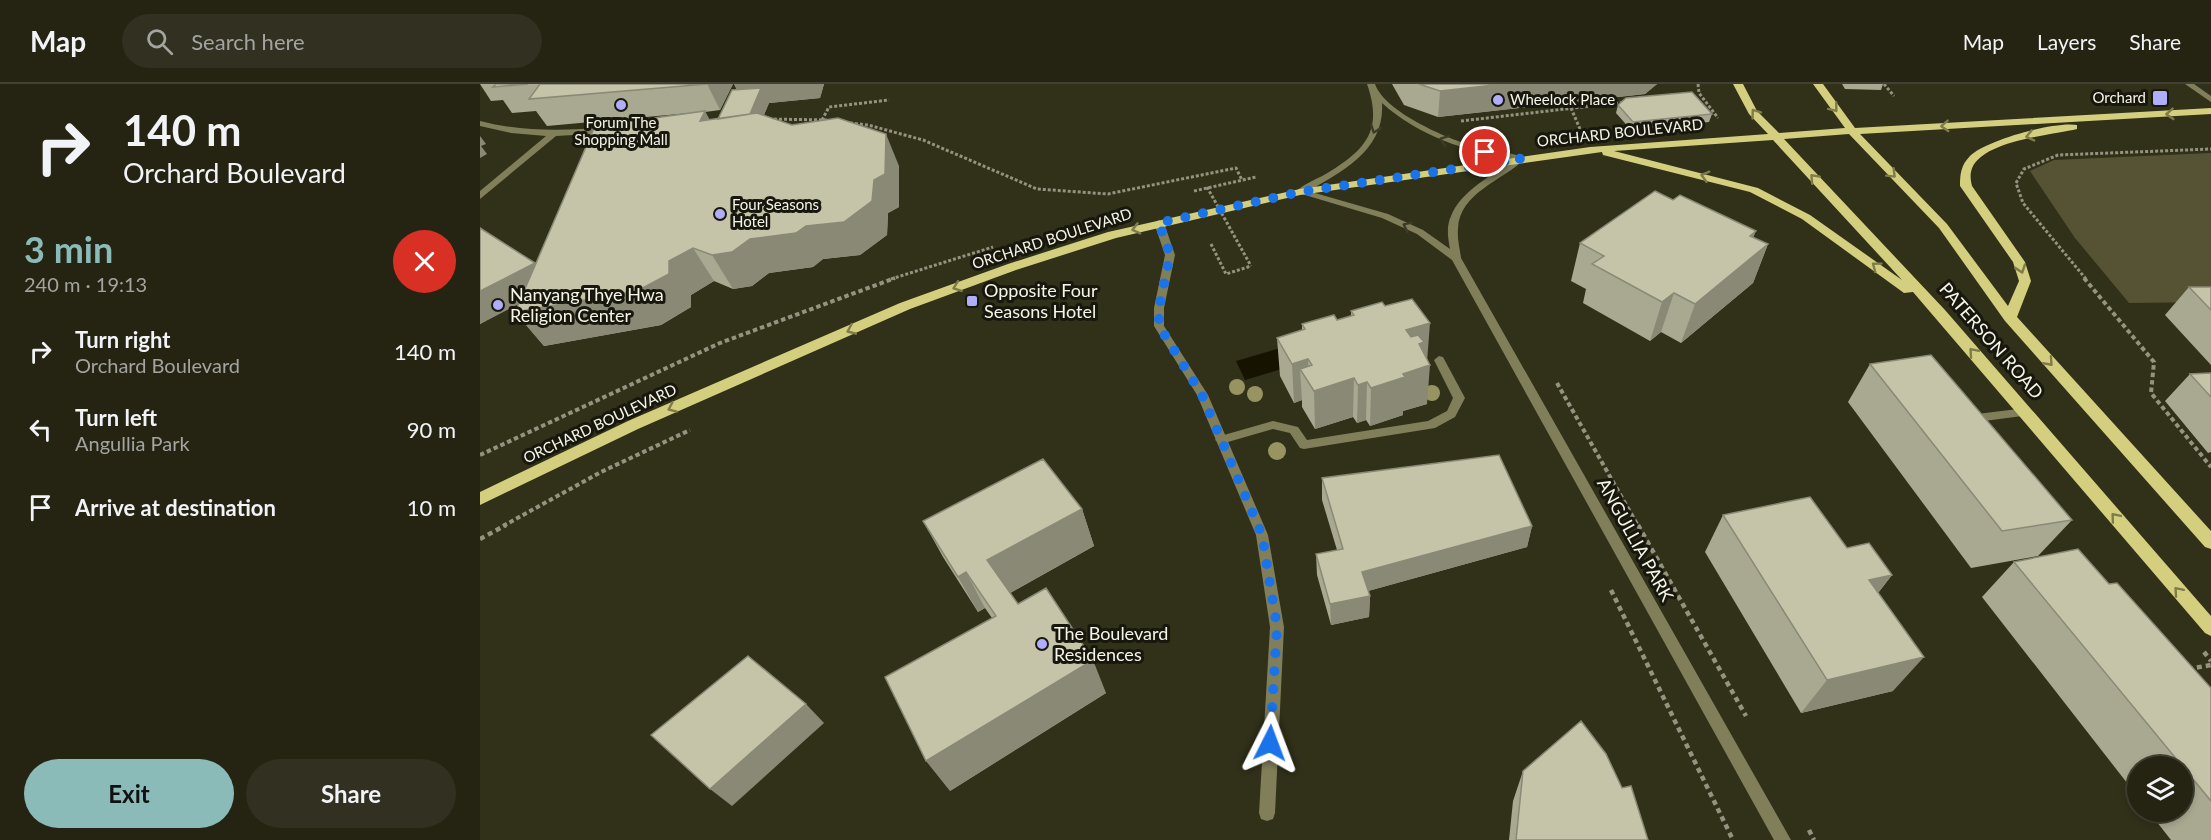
<!DOCTYPE html>
<html lang="en">
<head>
<meta charset="utf-8">
<style>
	body { margin:0; font-family:Lato,sans-serif; background:#313021; color:#f1f3f6; height:100vh; display:flex; flex-direction:column; font-size:22px; white-space:nowrap }
	* { box-sizing:border-box; margin:0 }
	p { font-size:20px; color:#a3a4a0 }
	.icon { flex:none; width:33px; height:33px; fill:none; stroke:currentColor; stroke-width:2; stroke-linecap:round; stroke-linejoin:round }
	.map { position:relative; flex:1; overflow:hidden }
	.details { display:flex; flex-direction:column; background:#252413; width:480px }
	.details>* { flex:none }
	.banner { background:#252413; color:#f1f3f6; overflow:hidden }
	.tools { position:absolute; left:1647px; top:672px; display:grid; gap:12px }
	.tools a { display:grid; place-items:center; width:66px; height:66px; border-radius:50%; background:#252413; box-shadow:0 3px 9px #0003,0 0 0 2px #424133; font-size:30px }
	.pin { position:absolute; display:grid; place-items:center; width:51px; height:51px; color:#fff; margin:-26px; border:3px solid #fff; border-radius:50%; box-shadow:0 2px 6px #0007 }
	.me { position:absolute; width:66px; margin:-33px; rotate:3deg; stroke-linejoin:round; filter:drop-shadow(0 0 4px #0008) }
	.turn { display:flex; align-items:center; gap:21px; height:126px; padding:0 24px; font-size:27px }
	.turn .icon { width:78px; height:78px; stroke-width:2.5 }
	.turn b { display:block; font-size:42px; line-height:51px }
	.round { display:grid; place-items:center; flex:none; width:63px; height:63px; border-radius:32px; background:#313021 }
	.head { display:flex; align-items:center; justify-content:space-between; height:102px; padding:0 24px }
	h1 { font-size:36px; font-weight:700; line-height:45px; color:#8bbbb9 }
	.primary-button { display:flex; gap:12px; margin-top:auto; padding:12px 24px }
	.primary-button a { flex:1; height:69px; border-radius:36px; background:#8bbbb9; color:#111; font-size:24px; font-weight:700; line-height:69px; text-align:center }
	.primary-button a+a { background:#313021; color:#f1f3f6 }
	ul { padding:0; list-style:none }
	li { display:flex; align-items:center; gap:18px; height:78px; padding:0 24px }
	li div { flex:1 }
	li b { display:block; font-size:22px }
	li em { font-style:normal }
	header { display:flex; align-items:center; gap:36px; box-sizing:border-box; height:84px; padding:0 30px; background:#252413; border-bottom:2px solid #424133 }
	header strong { font-size:28px }
	nav { display:flex; gap:33px; margin-inline-start:auto; font-size:21px }
	.search { width:420px; height:54px; background:#313021; display:flex; align-items:center; gap:15px; box-sizing:border-box; padding:0 21px; border-radius:33px; color:#a3a4a0; font-size:22px }
	main { display:flex; flex:1; min-height:0 }
	.map>svg:first-child { display:block }
	.green { fill:#555334 }
	.water { fill:#161401 }
	.lines { fill:none; stroke-linecap:round; stroke-linejoin:round }
	.path-far2 { stroke:#949380; stroke-width:3; stroke-dasharray:3 2; stroke-linecap:butt }
	.path-far1 { stroke:#949380; stroke-width:4; stroke-dasharray:4.5 3; stroke-linecap:butt }
	.path { stroke:#949380; stroke-width:4.5; stroke-dasharray:5 4; stroke-linecap:butt }
	.lane { fill:#817f59; fill-rule:evenodd }
	.street { fill:#817f59; fill-rule:evenodd }
	.primary { fill:#d4cf7e; fill-rule:evenodd }
	.path-bridge { stroke:#949380; stroke-width:3; stroke-dasharray:3 2; stroke-linecap:butt }
	.tree { fill:#979462 }
	.wall { fill:#a9a991 }
	.shaded-wall { fill:#8a8976 }
	.building { fill:#c5c4a9; stroke:#8a8976; stroke-width:1.5 }
	.oneway { stroke:#7f7c4b }
	.oneway2 { stroke:#3d3b28 }
	.route { stroke:#1a73e8; stroke-width:10; stroke-dasharray:0 18 }
	.poi-dot { fill:#b0aefa; stroke:#18170d; stroke-width:2 }
	.labels { text-anchor:middle; stroke-width:6; stroke-linejoin:round; paint-order:stroke }
	.far-poi-label { font-size:15px; fill:#f6f5e7; stroke:#18170d; text-anchor:start }
	.far-street-label { font-size:15px; fill:#f6f5e7; stroke:#18170d }
	.poi-label { font-size:18px; fill:#f6f5e7; stroke:#18170d; text-anchor:start }
	.street-label { font-size:18px; fill:#f6f5e7; stroke:#18170d }
</style>
</head>
<body>
<header>
<strong>Map</strong>
<div class="search"><svg class="icon" aria-label="search" viewBox="0 0 24 24"><circle cx="10" cy="10" r="6"/><path d="M15 15l6 6"/></svg>Search here</div>
<nav><a>Map</a><a>Layers</a><a>Share</a></nav>
</header>
<main>
<section class="details">
<div class="banner">
<div class="turn"><svg class="icon" aria-label="right" viewBox="0 0 24 24"><path d="M7 20v-9h11M14 6l5 5-5 5"/></svg><div><b>140 m</b>Orchard Boulevard</div></div>
</div>
<div class="head"><div><h1>3 min</h1><p>240 m · 19:13</p></div><a class="round" style="background:#d93025;color:#fff"><svg class="icon" aria-label="close" viewBox="0 0 24 24"><path d="M6 6l12 12M18 6L6 18"/></svg></a></div>
<ul>
<li><svg class="icon" aria-label="right" viewBox="0 0 24 24"><path d="M7 20v-9h11M14 6l5 5-5 5"/></svg><div><b>Turn right</b><p>Orchard Boulevard</p></div><em>140 m</em></li>
<li><svg class="icon" aria-label="left" viewBox="0 0 24 24"><path d="M17 20v-9H6M10 6l-5 5 5 5"/></svg><div><b>Turn left</b><p>Angullia Park</p></div><em>90 m</em></li>
<li><svg class="icon" aria-label="arrive" viewBox="0 0 24 24"><path d="M6 21V4h12l-3 4 3 4H6"/></svg><div><b>Arrive at destination</b></div><em>10 m</em></li>
</ul>
<div class="primary-button"><a>Exit</a><a>Share</a></div>
</section>
<div class="map">
<svg width="1731" height="756" viewBox="0 0 1731 756">
	<rect width="100%" height="100%" fill="#313019"/>
	<path class="green" d="M 1731,69 L 1731,218 L 1649,219 L 1595,154 L 1550,87 L 1574,76 Z"/>
	<path class="water" d="M 936,224 L 948,241 L 765,296 L 756,277 Z"/>
	<g class="lines">
		<path class="path-far2" d="M 1218,0 L 1219,9 L 1238,34
			M 1404,0 L 1414,12
			M 1091,24 L 1100,45
			M 289,35 L 348,36
			M 342,36 L 349,23 L 409,16
			M 981,37 L 1146,18
			M 370,39 L 388,41 L 443,56 L 557,105 L 628,110 L 756,84 L 762,96
			M 714,107 L 776,93
			M 731,160 L 746,190 L 771,182
			M 411,195 L 513,163
			M 1606,195 L 1543,119 L 1536,99 L 1544,85 L 1578,71 L 1731,65"/>
		<path class="path-far1" d="M 1604,194 L 1674,278 L 1671,309 L 1731,383
			M 1077,299 L 1158,442
			M 0,371 L 240,259 L 415,194
			M 23,442 L 121,388 L 210,346"/>
		<path class="path" d="M 1158,441 L 1266,632
			M 0,455 L 26,441
			M 1131,506 L 1253,756
			M 1724,568 L 1731,577
			M 1708,585 L 1731,581
			M 1329,746 L 1334,756"/>
		<path class="lane" d="M 1705,0 L 1714,0 L 1731,12 L 1731,18 Z
			M 0,37 C 43,48 84,47 128,43 L 132,46 L 128,49 L 76,52 L 0,115 L 0,107 L 66,52 L 31,49 L 0,42 Z
			M 959,272 L 963,273 L 985,314 L 975,333 L 955,344 L 824,365 L 820,364 L 810,349 L 793,345 L 741,360 L 735,356 L 737,353 L 793,337 L 818,343 L 827,356 L 948,337 L 967,327 L 973,314 L 954,276 Z
			M 1546,324 L 1550,325 L 1552,328 L 1550,331 L 1489,339 L 1483,335 L 1489,331 Z"/>
		<path class="street" d="M 887,0 L 895,0 C 905,29 972,57 1000,64 C 1014,67 1034,68 1045,75 C 1023,96 979,109 978,145 C 977,155 980,165 981,174 L 1311,756 L 1294,756 L 972,176 L 937,150 L 902,134 L 815,108 C 823,101 834,96 844,91 C 884,67 904,48 887,0 ZM 902,19 C 940,53 984,66 1034,76 C 1012,91 981,107 971,132 C 966,143 968,154 970,165 L 943,146 L 908,130 L 828,107 C 863,87 905,66 902,19 Z
			M 679,136 L 684,139 L 695,171 L 684,224 L 684,242 L 728,311 L 788,451 L 804,543 L 795,729 L 793,735 L 787,737 L 781,735 L 779,729 L 790,543 L 776,451 L 717,311 L 674,242 L 674,224 L 685,171 L 674,139 Z"/>
		<path class="primary" d="M 1253,0 L 1263,0 L 1277,27 L 1299,49 L 1365,44 L 1333,0 L 1343,0 L 1375,44 L 1731,24 L 1731,30 L 1380,50 L 1467,140 L 1528,222 L 1539,197 L 1533,178 L 1480,102 C 1480,90 1481,81 1490,72 C 1506,56 1575,37 1597,41 L 1597,45 C 1572,51 1497,57 1491,88 C 1490,92 1491,98 1492,102 L 1545,178 L 1551,197 L 1537,233 L 1731,447 L 1731,465 L 1725,463 L 1525,237 L 1459,144 L 1369,50 L 1304,55 L 1465,226 L 1731,532 L 1731,552 L 1725,549 L 1433,208 L 1424,209 L 1322,135 L 1270,108 L 1123,71 L 1122,68 L 820,111 L 636,154 L 536,186 L 430,225 L 158,345 L 0,421 L 0,408 L 148,337 L 420,219 L 528,180 L 628,148 L 820,105 L 1110,63 L 1288,50 L 1269,30 ZM 1293,56 L 1422,196 L 1330,131 L 1278,104 L 1134,67 Z"/>
		<path class="path-bridge" d="M 727,103 L 771,182"/>
	</g>
	<g class="tree">
		<circle cx="757" cy="303" r="8"/>
		<circle cx="952" cy="309" r="8"/>
		<circle cx="775" cy="310" r="8"/>
		<circle cx="797" cy="367" r="9"/>
	</g>
	<path class="wall" d="M 0,0 L 253,0 L 240,26 L 225,28 L 229,36 L 238,35 L 257,6 L 254,0 L 344,0 L 340,14 L 289,19 L 284,31 L 419,82 L 419,123 L 408,129 L 407,151 L 380,171 L 343,175 L 333,183 L 289,189 L 272,202 L 253,205 L 234,197 L 211,211 L 211,223 L 181,241 L 64,262 L 35,228 L 39,219 L 0,240 L 0,144 L 56,180 L 221,28 L 67,42 L 56,27 L 32,29 L 23,16 L 11,17 Z
		M 912,0 L 1177,0 L 1165,10 L 958,33 L 924,21 Z
		M 1362,0 L 1403,0 L 1401,6 L 1365,5 Z
		M 1138,21 L 1232,30 L 1229,38 L 1151,46 L 1136,29 Z
		M 1273,154 L 1288,160 L 1273,199 L 1201,259 L 1181,248 L 1170,257 L 1103,219 L 1106,205 L 1091,197 L 1100,159 Z
		M 1709,203 L 1731,203 L 1731,281 L 1685,231 Z
		M 871,227 L 947,275 L 947,320 L 923,327 L 923,331 L 890,342 L 886,336 L 877,339 L 873,333 L 835,345 L 822,323 L 822,316 L 814,319 L 800,292 L 797,254 L 822,246 L 822,240 L 857,236 L 871,232 Z
		M 1390,280 L 1592,436 L 1558,472 L 1491,484 L 1368,318 Z
		M 1731,289 L 1731,368 L 1728,369 L 1685,317 L 1710,290 Z
		M 842,394 L 1052,442 L 1047,463 L 888,507 L 890,512 L 889,533 L 851,541 L 837,491 L 836,470 L 857,466 L 842,416 Z
		M 602,425 L 614,462 L 530,509 L 538,520 L 626,609 L 470,707 L 512,534 L 505,524 L 498,528 L 463,473 L 443,437 Z
		M 1243,431 L 1367,464 L 1412,491 L 1398,509 L 1413,607 L 1321,629 L 1225,468 Z
		M 1534,478 L 1629,500 L 1731,604 L 1731,756 L 1691,756 L 1669,728 L 1702,728 L 1702,682 L 1658,682 L 1658,713 L 1502,513 Z
		M 1043,687 L 1142,704 L 1168,756 L 1029,756 L 1033,717 Z"/>
	<path class="shaded-wall" d="M 227,0 L 253,0 L 240,26 Z
		M 254,0 L 344,0 L 340,14 L 289,19 L 269,66 L 265,21 Z
		M 1023,0 L 1177,0 L 1165,10 L 958,33 L 960,7 Z
		M 225,27 L 239,53 L 220,37 Z
		M 406,50 L 419,82 L 419,123 L 408,129 L 407,151 L 380,171 L 343,175 L 333,183 L 289,189 L 272,202 L 253,205 L 232,171 L 270,155 L 394,96 Z
		M 0,52 L 6,60 L 1,62 L 7,70 L 0,74 Z
		M 1276,147 L 1262,181 L 1288,160 L 1273,199 L 1201,259 L 1215,220 L 1270,152 Z
		M 213,164 L 234,197 L 211,211 L 211,223 L 181,241 L 64,262 L 35,228 L 189,177 Z
		M 55,179 L 73,202 L 0,240 L 0,207 Z
		M 1194,209 L 1181,248 L 1170,257 L 1182,218 Z
		M 950,239 L 947,278 L 950,281 L 947,320 L 923,327 L 923,331 L 890,342 L 891,304 L 926,246 Z
		M 828,275 L 829,299 L 820,285 L 822,316 L 814,319 L 812,280 Z
		M 874,294 L 873,333 L 835,345 L 834,307 Z
		M 887,298 L 886,336 L 877,339 L 878,301 Z
		M 602,425 L 614,462 L 525,512 L 507,476 Z
		M 1052,442 L 1047,463 L 881,509 L 882,488 Z
		M 486,488 L 505,524 L 498,528 L 478,493 Z
		M 1412,491 L 1385,526 L 1389,496 Z
		M 890,512 L 889,533 L 851,541 L 850,520 Z
		M 1444,573 L 1413,607 L 1321,629 L 1347,596 Z
		M 613,576 L 626,609 L 470,707 L 446,677 Z
		M 326,620 L 344,639 L 252,722 L 230,705 Z"/>
	<path class="building" d="M 16,0 L 48,0 L 13,3 Z
		M 60,0 L 227,0 L 49,15 Z
		M 939,0 L 1023,0 L 960,7 Z
		M 281,4 L 270,30 L 238,35 L 252,6 Z
		M 1212,8 L 1232,30 L 1153,38 L 1138,21 L 1146,14 Z
		M 225,27 L 220,37 L 277,29 L 312,41 L 358,34 L 406,50 L 405,90 L 394,96 L 392,117 L 364,138 L 326,142 L 316,149 L 270,155 L 252,168 L 232,171 L 213,164 L 189,177 L 189,190 L 157,207 L 35,228 L 115,42 Z
		M 1175,107 L 1193,116 L 1200,111 L 1276,147 L 1270,152 L 1288,160 L 1215,220 L 1194,209 L 1182,218 L 1112,180 L 1124,172 L 1100,159 Z
		M 0,144 L 55,179 L 0,207 Z
		M 1709,203 L 1731,203 L 1731,226 Z
		M 932,215 L 950,239 L 926,246 L 931,253 L 938,251 L 944,258 L 939,260 L 950,281 L 923,290 L 925,293 L 891,304 L 887,298 L 878,301 L 874,294 L 834,307 L 820,285 L 832,281 L 828,275 L 812,280 L 797,254 L 825,245 L 822,240 L 854,231 L 857,236 L 874,231 L 871,227 L 902,218 L 905,222 Z
		M 1451,271 L 1592,436 L 1522,447 L 1390,280 Z
		M 1731,289 L 1731,313 L 1710,290 Z
		M 1019,371 L 1052,442 L 882,488 L 890,512 L 850,520 L 836,470 L 863,465 L 842,394 Z
		M 563,375 L 602,425 L 507,476 L 538,520 L 566,504 L 613,576 L 446,677 L 405,593 L 516,532 L 486,488 L 478,493 L 443,437 Z
		M 1330,413 L 1367,464 L 1389,459 L 1412,491 L 1389,496 L 1444,573 L 1347,596 L 1243,431 Z
		M 1598,465 L 1629,500 L 1637,499 L 1731,604 L 1731,717 L 1534,478 Z
		M 268,572 L 326,620 L 230,705 L 171,651 Z
		M 1101,637 L 1126,670 L 1142,704 L 1151,702 L 1168,756 L 1036,756 L 1043,687 Z"/>
	<defs><path id="oneway-chevron" d="M-2-3.5L2.5 0L-2 3.5" fill="none" stroke-width="1.6" stroke-linecap="round" stroke-linejoin="round" transform="scale(1.5)"/></defs>
	<g class="oneway">
		<use href="#oneway-chevron" transform="translate(1354 24) rotate(52)"/>
		<use href="#oneway-chevron" transform="translate(1275 29) rotate(-126)"/>
		<use href="#oneway-chevron" transform="translate(1690 30) rotate(176)"/>
		<use href="#oneway-chevron" transform="translate(1465 42) rotate(177)"/>
		<use href="#oneway-chevron" transform="translate(1550 52) rotate(167)"/>
		<use href="#oneway-chevron" transform="translate(1412 90) rotate(45)"/>
		<use href="#oneway-chevron" transform="translate(1225 92) rotate(-165)"/>
		<use href="#oneway-chevron" transform="translate(1334 94) rotate(-133)"/>
		<use href="#oneway-chevron" transform="translate(656 145) rotate(165)"/>
		<use href="#oneway-chevron" transform="translate(1396 182) rotate(-143)"/>
		<use href="#oneway-chevron" transform="translate(1541 185) rotate(71)"/>
		<use href="#oneway-chevron" transform="translate(477 203) rotate(160)"/>
		<use href="#oneway-chevron" transform="translate(371 246) rotate(157)"/>
		<use href="#oneway-chevron" transform="translate(1493 268) rotate(-131)"/>
		<use href="#oneway-chevron" transform="translate(1569 278) rotate(48)"/>
		<use href="#oneway-chevron" transform="translate(192 324) rotate(156)"/>
		<use href="#oneway-chevron" transform="translate(1635 433) rotate(-130)"/>
		<use href="#oneway-chevron" transform="translate(1698 507) rotate(-131)"/>
	</g>
	<g class="oneway2">
		<use href="#oneway-chevron" transform="translate(895 45) rotate(110)"/>
		<use href="#oneway-chevron" transform="translate(964 56) rotate(-159)"/>
		<use href="#oneway-chevron" transform="translate(927 142) rotate(-154)"/>
	</g>
	<g class="lines">
		<path class="route" d="M 790,659 L 797,543 L 782,451 L 722,311 L 679,242 L 679,224 L 690,171 L 679,139 L 820,108 L 1041,75 L 1005,68"/>
	</g>
	<g class="poi-dot">
		<rect x="1672" y="6" width="16" height="16" rx="3"/>
		<circle cx="1018" cy="16" r="6"/>
		<circle cx="141" cy="21" r="6"/>
		<circle cx="240" cy="130" r="6"/>
		<rect x="486" y="211" width="12" height="12" rx="3"/>
		<circle cx="18" cy="221" r="6"/>
		<circle cx="562" cy="560" r="6"/>
	</g>
	<g class="labels">
		<g class="far-poi-label">
			<text x="1666" y="19" text-anchor="end">Orchard</text>
			<text x="1030" y="21">Wheelock Place</text>
			<text x="141" y="44" text-anchor="middle">Forum The<tspan x="141" dy="17">Shopping Mall</tspan></text>
			<text x="252" y="126">Four Seasons<tspan x="252" dy="17">Hotel</tspan></text>
		</g>
		<g class="far-street-label">
			<text transform="translate(1140 49) rotate(-6)" y="5">ORCHARD BOULEVARD</text>
			<text transform="translate(572 155) rotate(-18)" y="5">ORCHARD BOULEVARD</text>
			<text transform="translate(120 340) rotate(-25)" y="5">ORCHARD BOULEVARD</text>
		</g>
		<g class="poi-label">
			<text x="504" y="213">Opposite Four<tspan x="504" dy="21">Seasons Hotel</tspan></text>
			<text x="30" y="217">Nanyang Thye Hwa<tspan x="30" dy="21">Religion Center</tspan></text>
			<text x="574" y="556">The Boulevard<tspan x="574" dy="21">Residences</tspan></text>
		</g>
		<g class="street-label">
			<text transform="translate(1511 257) rotate(49)" y="6">PATERSON ROAD</text>
			<text transform="translate(1155 456) rotate(61)" y="6">ANGULLIA PARK</text>
		</g>
	</g>
</svg>
<div class="tools">
<a><svg class="icon" aria-label="layers" viewBox="0 0 24 24"><path d="M12 4l9 5-9 5-9-5zM3 14l9 5 9-5"/></svg></a>
</div>
<div class="pin" style="left:1005px;top:68px;background:#d93025"><svg class="icon" aria-label="arrive" viewBox="0 0 24 24"><path d="M6 21V4h12l-3 4 3 4H6"/></svg></div>
<svg class="me" style="left:790px;top:659px" viewBox="-20 -20 40 40"><path d="M0-17L14 15 0 8-14 15z" fill="#1a73e8" stroke="#fff" stroke-width="4"/></svg>
</div>
</main>
</body>
</html>
